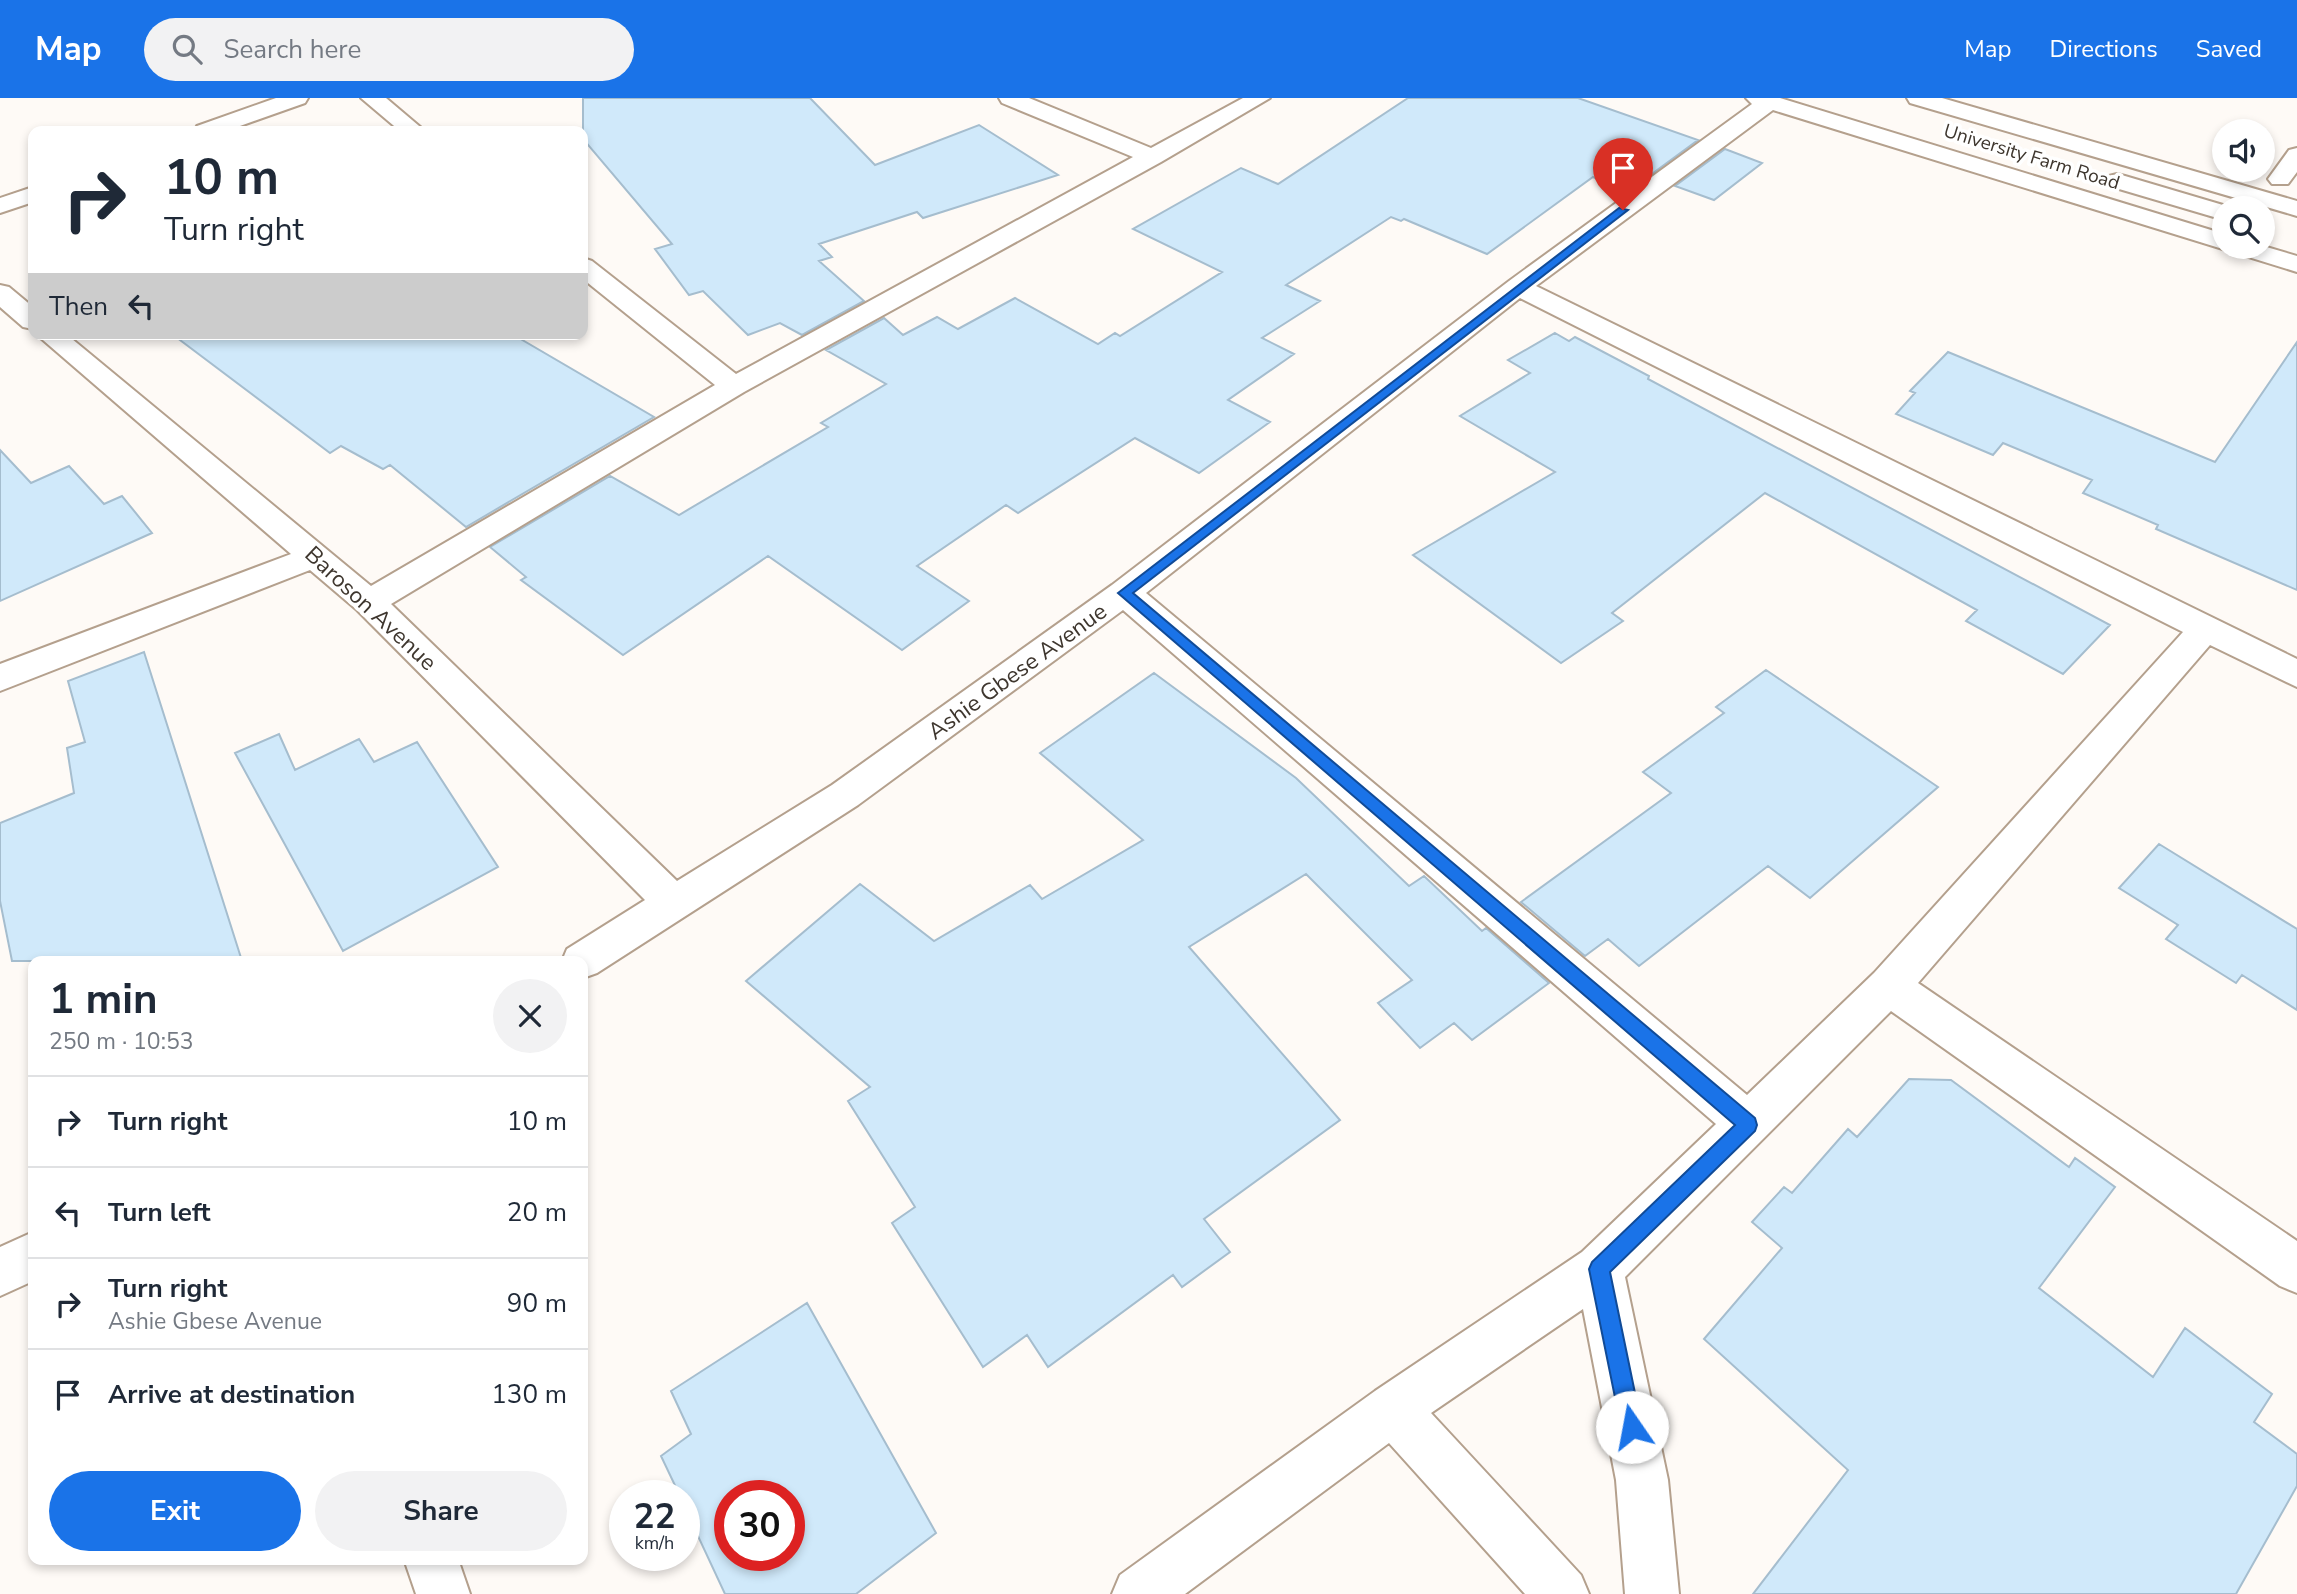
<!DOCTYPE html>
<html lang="en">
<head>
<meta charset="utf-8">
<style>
	body { margin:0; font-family:"Nunito Sans",sans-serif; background:#f2f2f3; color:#1f2937; height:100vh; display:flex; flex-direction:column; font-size:26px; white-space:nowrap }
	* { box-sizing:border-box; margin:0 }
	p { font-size:23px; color:#747a83 }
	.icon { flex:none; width:38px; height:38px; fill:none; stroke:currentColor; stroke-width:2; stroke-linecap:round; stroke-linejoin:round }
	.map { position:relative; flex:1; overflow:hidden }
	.panel { position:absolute; left:28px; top:858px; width:560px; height:609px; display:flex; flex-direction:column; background:#fff; border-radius:14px; box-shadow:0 4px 10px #0003 }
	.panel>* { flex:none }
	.guide { position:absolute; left:28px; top:28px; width:560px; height:214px; border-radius:14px; box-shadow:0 4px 10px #0003; background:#fff; color:#1f2937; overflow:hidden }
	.tools { position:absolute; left:2212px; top:21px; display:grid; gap:14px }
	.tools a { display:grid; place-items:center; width:63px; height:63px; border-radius:50%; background:#fff; box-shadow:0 4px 10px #0003; font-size:35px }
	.speed { position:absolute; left:609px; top:1382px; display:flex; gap:14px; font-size:35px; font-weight:700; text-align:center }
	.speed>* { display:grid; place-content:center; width:91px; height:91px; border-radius:50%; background:#fff; box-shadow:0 4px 10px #0003; line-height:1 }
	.speed small { font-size:18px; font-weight:400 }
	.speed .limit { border:10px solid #d22; background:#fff; color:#111 }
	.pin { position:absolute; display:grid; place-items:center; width:60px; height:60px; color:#fff; margin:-72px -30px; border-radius:50% 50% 50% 0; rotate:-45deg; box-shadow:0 0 7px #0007 }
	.pin .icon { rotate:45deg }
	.me { position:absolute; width:77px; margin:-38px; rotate:348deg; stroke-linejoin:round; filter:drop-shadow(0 0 5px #0008) }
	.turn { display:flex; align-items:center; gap:24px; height:147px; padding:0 21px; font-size:32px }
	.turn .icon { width:91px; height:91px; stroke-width:2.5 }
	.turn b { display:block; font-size:49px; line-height:60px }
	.then { display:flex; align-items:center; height:66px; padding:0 21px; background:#0003; gap:14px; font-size:26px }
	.round { display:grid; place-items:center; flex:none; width:74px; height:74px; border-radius:37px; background:#f2f2f3 }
	.head { display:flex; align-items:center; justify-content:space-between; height:119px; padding:0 21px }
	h1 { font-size:42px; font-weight:700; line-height:52px }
	.cta { display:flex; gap:14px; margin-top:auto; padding:14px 21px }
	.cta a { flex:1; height:80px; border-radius:42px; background:#1a73e8; color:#fff; font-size:28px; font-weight:700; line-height:80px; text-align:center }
	.cta a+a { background:#f2f2f3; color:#1f2937 }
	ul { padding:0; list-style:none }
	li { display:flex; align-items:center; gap:21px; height:91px; padding:0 21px; border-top:2px solid #e0e1e3 }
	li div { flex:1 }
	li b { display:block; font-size:26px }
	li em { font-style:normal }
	header { display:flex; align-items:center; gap:42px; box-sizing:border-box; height:98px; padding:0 35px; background:#1a73e8; color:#fff }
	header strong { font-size:33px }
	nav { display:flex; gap:38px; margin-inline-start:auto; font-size:24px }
	.search { width:490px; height:63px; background:#f2f2f3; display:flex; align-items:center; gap:18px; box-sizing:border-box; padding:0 24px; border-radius:38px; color:#747a83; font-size:26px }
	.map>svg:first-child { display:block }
	.building { fill:#d0e9fa; stroke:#a5bdce; stroke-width:2; fill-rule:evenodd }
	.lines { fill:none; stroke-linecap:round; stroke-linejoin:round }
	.minor-casing { stroke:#b4a08d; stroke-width:4 }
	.minor { fill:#fff; fill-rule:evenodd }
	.route { fill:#1a73e8; stroke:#114b97; stroke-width:2 }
	.labels { text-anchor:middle; stroke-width:7; stroke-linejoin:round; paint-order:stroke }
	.far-street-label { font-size:19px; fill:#3e362e; stroke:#fff }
	.street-label { font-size:23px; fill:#3e362e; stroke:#fff }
</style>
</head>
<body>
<header>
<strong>Map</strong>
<div class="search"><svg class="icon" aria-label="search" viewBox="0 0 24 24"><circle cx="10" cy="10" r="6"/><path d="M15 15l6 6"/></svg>Search here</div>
<nav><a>Map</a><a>Directions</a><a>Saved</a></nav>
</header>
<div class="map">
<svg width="2297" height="1496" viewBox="0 0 2297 1496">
	<rect width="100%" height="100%" fill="#fefaf6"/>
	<path class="building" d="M 583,0 L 810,0 L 875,67 L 979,27 L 1058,77 L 923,120 L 917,114 L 819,146 L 832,159 L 819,163 L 864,203 L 802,237 L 780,225 L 748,237 L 703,193 L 689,197 L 655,151 L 672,146 L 583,41 Z
		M 1408,0 L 1578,0 L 1698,42 L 1649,78 L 1620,67 L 1600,82 L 1593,79 L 1487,156 L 1404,121 L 1401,123 L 1391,119 L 1286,187 L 1320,203 L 1262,240 L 1294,256 L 1228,302 L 1270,324 L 1199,375 L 1135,340 L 1018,415 L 1006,407 L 917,468 L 969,503 L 902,552 L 768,458 L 623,557 L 521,482 L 526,479 L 490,449 L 610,378 L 679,417 L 828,329 L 821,325 L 886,286 L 826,252 L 884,220 L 903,237 L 937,219 L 958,231 L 1015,200 L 1098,246 L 1115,235 L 1120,238 L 1222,174 L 1133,131 L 1241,70 L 1278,86 Z
		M 1725,51 L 1762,65 L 1714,102 L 1675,88 Z
		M 1555,235 L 1569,243 L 1575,239 L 1649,278 L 1648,281 L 2110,527 L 2063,576 L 1966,523 L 1977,512 L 1765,395 L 1612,515 L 1623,523 L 1561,565 L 1413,457 L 1555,374 L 1460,318 L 1530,275 L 1508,262 Z
		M 172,236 L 512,236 L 654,319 L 466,429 L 390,367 L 383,371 L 341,348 L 330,355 Z
		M 2297,244 L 2297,492 L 2156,431 L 2158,427 L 2083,395 L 2092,382 L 2003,345 L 1993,357 L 1896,316 L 1915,295 L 1910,293 L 1948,254 L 2215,364 Z
		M 0,352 L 31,385 L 69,368 L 104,406 L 122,398 L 152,435 L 0,503 Z
		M 144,554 L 242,863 L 12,863 L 0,803 L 0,725 L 74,695 L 67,650 L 85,644 L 68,583 Z
		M 1766,572 L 1938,689 L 1810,800 L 1768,768 L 1639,868 L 1608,841 L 1585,858 L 1521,804 L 1671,695 L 1643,674 L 1724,615 L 1716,609 Z
		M 1154,575 L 1296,680 L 1409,788 L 1424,778 L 1482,833 L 1486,830 L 1549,885 L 1472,942 L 1454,925 L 1420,950 L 1378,905 L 1412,882 L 1306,776 L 1189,849 L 1340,1022 L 1204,1121 L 1230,1154 L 1182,1189 L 1173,1177 L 1048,1269 L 1027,1237 L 983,1269 L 892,1125 L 915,1109 L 848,1003 L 870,989 L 746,883 L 860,786 L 934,843 L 1030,787 L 1042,801 L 1143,742 L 1040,655 Z
		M 279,636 L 295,672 L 359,641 L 374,664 L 417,644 L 498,769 L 343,853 L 235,655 Z
		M 2159,746 L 2297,831 L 2297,912 L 2242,877 L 2236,885 L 2166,841 L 2178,827 L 2119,790 Z
		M 1909,981 L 1951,982 L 2069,1069 L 2075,1060 L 2115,1089 L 2039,1190 L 2153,1279 L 2185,1230 L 2272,1296 L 2254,1324 L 2297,1356 L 2297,1388 L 2236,1496 L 1753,1496 L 1848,1372 L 1704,1241 L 1782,1150 L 1752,1124 L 1784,1089 L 1792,1095 L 1848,1031 L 1857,1039 Z
		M 807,1205 L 936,1435 L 856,1496 L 725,1496 L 684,1408 L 684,1398 L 680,1398 L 661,1358 L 691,1336 L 671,1293 ZM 730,1398 L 789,1398 L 789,1458 L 730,1458 Z"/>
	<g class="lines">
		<g class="minor-casing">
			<path id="minor" d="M 276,0 L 308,0 L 305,5 L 226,33 L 194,33 L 197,28 Z
				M 361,0 L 386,0 L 425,33 L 400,33 Z
				M 999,0 L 1029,0 L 1151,50 L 1243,0 L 1270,0 L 1161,64 L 744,294 L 391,506 L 677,783 L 832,687 L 1112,487 L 1509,183 L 1752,6 L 1746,0 L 1780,0 L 2224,136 L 2224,149 L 2263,148 L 2297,158 L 2297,174 L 1773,12 L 1536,188 L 2297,561 L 2297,589 L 2210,547 L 1918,885 L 2297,1143 L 2297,1195 L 2280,1188 L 1891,913 L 1625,1179 L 1668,1382 L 1679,1496 L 1625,1496 L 1616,1382 L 1583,1211 L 1431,1315 L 1581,1477 L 1589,1496 L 1525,1496 L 1389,1345 L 1185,1496 L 1112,1496 L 1120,1477 L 1375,1293 L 1582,1154 L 1716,1026 L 1123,512 L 858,707 L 597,875 L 583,880 L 583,863 L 562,863 L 567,851 L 645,802 L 357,512 L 310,472 L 0,593 L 0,566 L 291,456 L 36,236 L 66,236 L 371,488 L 715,287 L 583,181 L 583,160 L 592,163 L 736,276 L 1133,59 L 1002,5 ZM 1520,200 L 2183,534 L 1874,875 L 1747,997 L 1146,495 Z
				M 1907,0 L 1942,0 L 2297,103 L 2297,118 L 1910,5 Z
				M 2297,50 L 2297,74 L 2288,86 L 2272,86 L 2268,81 L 2289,52 Z
				M 2117,76 L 2125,78 L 2233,110 L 2224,110 L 2224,122 L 2109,88 L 2105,83 L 2109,78 Z
				M 33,89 L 33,104 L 0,115 L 0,100 Z
				M 0,187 L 9,189 L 33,209 L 33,231 L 23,229 L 0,209 Z
				M 33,1134 L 33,1183 L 0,1198 L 0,1149 Z
				M 404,1461 L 458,1461 L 470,1496 L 416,1496 Z"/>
		</g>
		<use href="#minor" class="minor"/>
	</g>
	<path class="route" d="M 1619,110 L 1628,112 L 1133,495 L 1755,1020 L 1757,1027 L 1755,1033 L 1610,1174 L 1642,1329 L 1639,1336 L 1632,1340 L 1624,1336 L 1621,1329 L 1589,1171 L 1592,1164 L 1735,1027 L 1118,495 Z"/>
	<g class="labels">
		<g class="far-street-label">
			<text transform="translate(2032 58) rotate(17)" y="7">University Farm Road</text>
		</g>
		<g class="street-label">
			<text transform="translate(371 510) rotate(43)" y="8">Baroson Avenue</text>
			<text transform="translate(1017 573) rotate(-36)" y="8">Ashie Gbese Avenue</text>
		</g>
	</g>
</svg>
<div class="tools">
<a><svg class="icon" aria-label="sound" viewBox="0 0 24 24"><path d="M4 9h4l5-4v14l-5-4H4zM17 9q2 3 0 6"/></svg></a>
<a><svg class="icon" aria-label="search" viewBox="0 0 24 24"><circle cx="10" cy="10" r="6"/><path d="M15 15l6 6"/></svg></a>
</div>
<div class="speed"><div>22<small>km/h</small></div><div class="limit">30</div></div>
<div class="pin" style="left:1623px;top:112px;background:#d93025"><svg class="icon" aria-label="arrive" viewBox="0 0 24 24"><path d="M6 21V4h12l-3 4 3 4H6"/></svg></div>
<svg class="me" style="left:1632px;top:1329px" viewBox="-20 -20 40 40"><circle r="19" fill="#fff"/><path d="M0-13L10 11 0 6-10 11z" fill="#1a73e8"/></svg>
<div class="guide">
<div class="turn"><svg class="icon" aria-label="right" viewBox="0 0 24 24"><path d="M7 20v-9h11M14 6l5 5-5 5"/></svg><div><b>10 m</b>Turn right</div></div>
<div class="then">Then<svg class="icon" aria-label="left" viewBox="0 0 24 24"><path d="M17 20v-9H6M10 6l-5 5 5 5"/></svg></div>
</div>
<section class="panel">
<div class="head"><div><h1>1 min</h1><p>250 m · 10:53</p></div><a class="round"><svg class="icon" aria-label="close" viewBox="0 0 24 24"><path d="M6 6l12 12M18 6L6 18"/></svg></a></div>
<ul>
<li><svg class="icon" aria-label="right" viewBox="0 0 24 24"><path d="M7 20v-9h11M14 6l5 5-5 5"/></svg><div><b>Turn right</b></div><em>10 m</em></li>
<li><svg class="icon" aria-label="left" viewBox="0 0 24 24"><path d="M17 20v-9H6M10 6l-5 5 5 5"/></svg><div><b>Turn left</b></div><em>20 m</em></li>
<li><svg class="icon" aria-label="right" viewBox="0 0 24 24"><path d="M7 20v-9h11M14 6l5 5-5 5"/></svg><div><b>Turn right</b><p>Ashie Gbese Avenue</p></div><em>90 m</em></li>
<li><svg class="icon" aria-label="arrive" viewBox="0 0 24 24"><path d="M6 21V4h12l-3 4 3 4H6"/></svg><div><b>Arrive at destination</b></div><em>130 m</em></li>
</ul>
<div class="cta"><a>Exit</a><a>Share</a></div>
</section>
</div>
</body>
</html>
